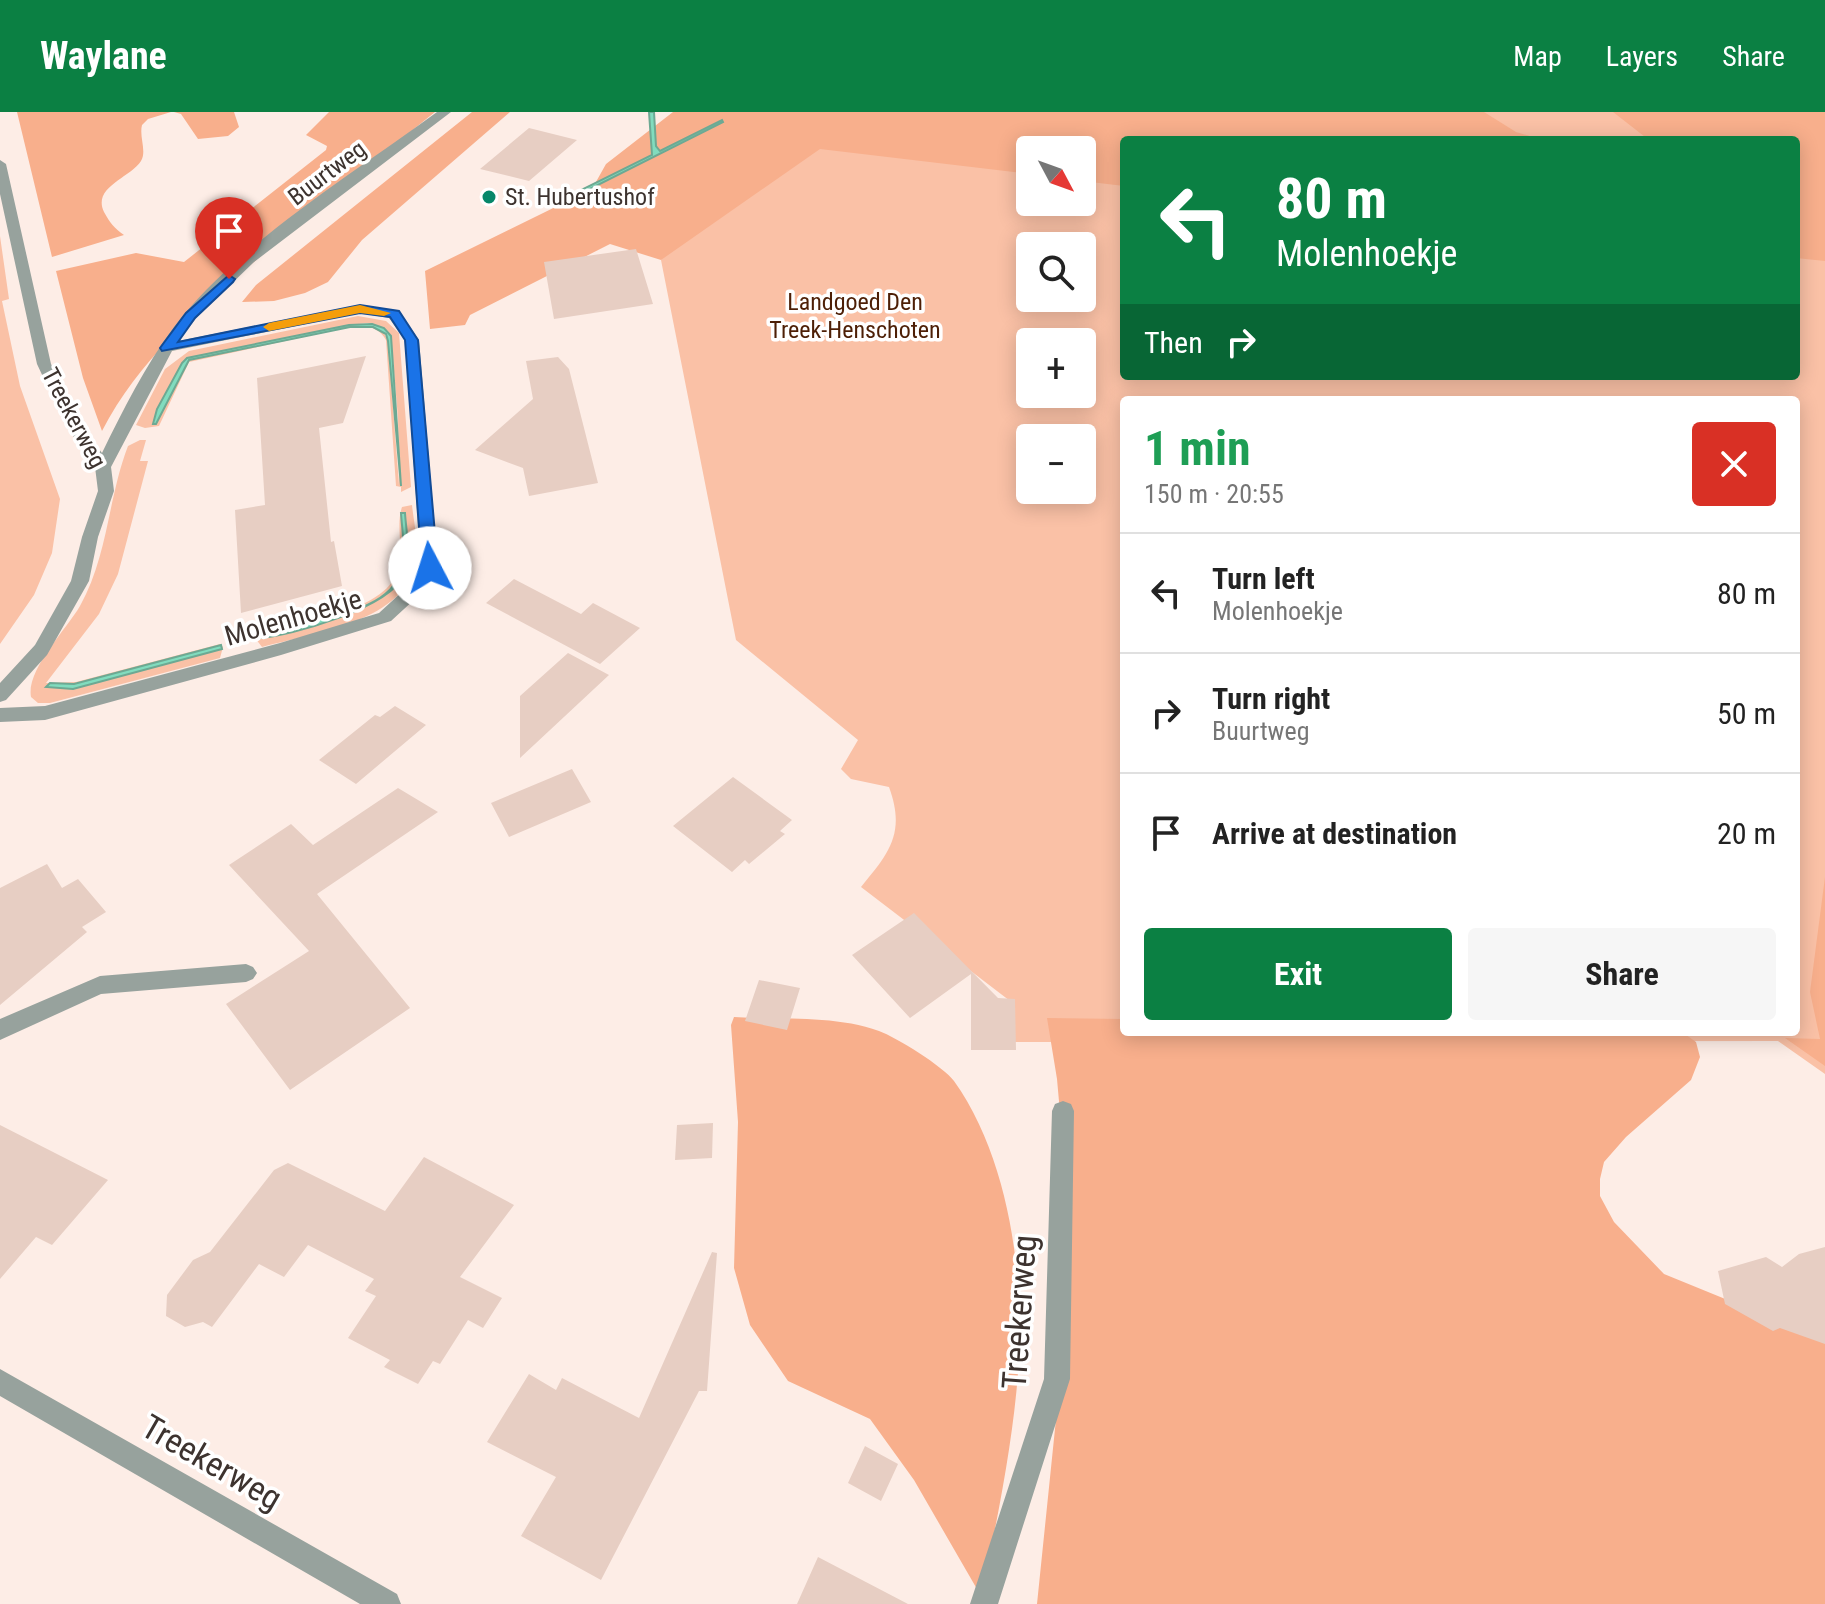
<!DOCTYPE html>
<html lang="en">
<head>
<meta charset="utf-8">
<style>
	body { margin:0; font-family:"Roboto Condensed",sans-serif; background:#f6f6f6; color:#222; height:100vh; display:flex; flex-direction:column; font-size:30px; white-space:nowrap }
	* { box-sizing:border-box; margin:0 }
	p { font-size:26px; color:#767676 }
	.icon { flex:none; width:44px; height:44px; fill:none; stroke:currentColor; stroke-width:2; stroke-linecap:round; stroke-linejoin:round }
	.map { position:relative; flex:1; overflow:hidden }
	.details { position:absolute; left:1120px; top:284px; width:680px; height:640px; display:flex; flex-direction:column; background:#fff; border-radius:8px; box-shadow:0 4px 20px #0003 }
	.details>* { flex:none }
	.top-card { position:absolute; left:1120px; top:24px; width:680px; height:244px; border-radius:8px; box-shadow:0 4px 20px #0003; background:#0b8043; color:#fff; overflow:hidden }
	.needle { width:52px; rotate:131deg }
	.fabs { position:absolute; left:1016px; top:24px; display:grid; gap:16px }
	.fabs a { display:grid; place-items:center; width:80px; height:80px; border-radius:8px; background:#fff; box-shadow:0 4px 20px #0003; font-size:40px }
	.pin { position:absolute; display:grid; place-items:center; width:68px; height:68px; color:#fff; margin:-82px -34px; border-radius:50% 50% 50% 0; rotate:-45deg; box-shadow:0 0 8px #0007 }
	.pin .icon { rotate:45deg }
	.me { position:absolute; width:88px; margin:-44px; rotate:355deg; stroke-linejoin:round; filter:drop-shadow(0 0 6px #0008) }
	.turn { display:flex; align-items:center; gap:28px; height:168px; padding:0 24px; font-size:36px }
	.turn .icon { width:104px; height:104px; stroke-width:2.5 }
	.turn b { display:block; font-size:56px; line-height:68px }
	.then { display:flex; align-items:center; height:76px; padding:0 24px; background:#0003; gap:16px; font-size:30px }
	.round { display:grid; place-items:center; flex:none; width:84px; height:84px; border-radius:8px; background:#f6f6f6 }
	.headline { display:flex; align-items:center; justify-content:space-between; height:136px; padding:0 24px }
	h1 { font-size:48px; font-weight:700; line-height:60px; color:#1e9e55 }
	.primary-button { display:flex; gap:16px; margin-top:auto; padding:16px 24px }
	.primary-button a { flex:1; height:92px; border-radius:8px; background:#0b8043; color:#fff; font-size:32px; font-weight:700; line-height:92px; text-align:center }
	.primary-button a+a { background:#f6f6f6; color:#222 }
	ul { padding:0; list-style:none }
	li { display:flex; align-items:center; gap:24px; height:120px; padding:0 24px; border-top:2px solid #e0e0e0 }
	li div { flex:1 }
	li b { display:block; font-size:30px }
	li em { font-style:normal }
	header { display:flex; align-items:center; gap:48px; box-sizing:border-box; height:112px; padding:0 40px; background:#0b8043; color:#fff }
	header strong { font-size:38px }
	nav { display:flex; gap:44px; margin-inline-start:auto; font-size:28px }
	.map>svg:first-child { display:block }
	.green { fill:#fac1a6; fill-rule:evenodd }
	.forest { fill:#f8af8c }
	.water { fill:#81dcbe; stroke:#6da993; stroke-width:2 }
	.building { fill:#e7cec3 }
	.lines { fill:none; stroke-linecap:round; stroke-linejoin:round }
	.minor { fill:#97a29d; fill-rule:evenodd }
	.route { fill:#1a73e8; stroke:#114b97; stroke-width:2 }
	.slow { fill:#f59e0b }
	.poi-dot { fill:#06876a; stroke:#fff; stroke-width:3 }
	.labels { text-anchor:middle; stroke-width:7; stroke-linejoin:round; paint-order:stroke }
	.far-street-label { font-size:24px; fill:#3d332f; stroke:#fff }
	.far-poi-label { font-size:24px; fill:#3d332f; stroke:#fff; text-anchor:start }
	.far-park-label { font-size:24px; fill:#4d1f06; stroke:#fff }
	.street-label { font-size:28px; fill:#3d332f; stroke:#fff }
	.near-street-label { font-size:34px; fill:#3d332f; stroke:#fff }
</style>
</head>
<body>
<header>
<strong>Waylane</strong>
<nav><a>Map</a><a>Layers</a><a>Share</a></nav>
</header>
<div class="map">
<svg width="1825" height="1492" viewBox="0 0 1825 1492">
	<rect width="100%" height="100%" fill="#fdede6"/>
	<path class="green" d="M 769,0 L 1825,0 L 1825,962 L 1778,929 L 1015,930 L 1014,892 L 861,775 C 889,741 906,721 889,675 L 851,667 L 841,657 L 858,628 L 736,528 L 661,148 ZM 1124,28 L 1796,28 L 1796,264 L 1124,264 ZM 1030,38 L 1082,38 L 1082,90 L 1030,90 ZM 1030,134 L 1082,134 L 1082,186 L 1030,186 ZM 1030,230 L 1082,230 L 1082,282 L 1030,282 ZM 1124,288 L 1796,288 L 1796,920 L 1124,920 ZM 1030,326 L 1082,326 L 1082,378 L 1030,378 Z
		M 0,124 L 9,187 L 2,189 L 20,274 L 60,387 L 52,441 L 34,483 L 0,532 Z
		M 358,204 L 386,209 L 399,221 L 411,375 L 401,380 L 401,375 L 396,374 L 386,228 C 379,214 364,213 350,215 L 189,250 L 159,314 L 145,316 L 136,313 L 165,257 L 189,239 ZM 368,211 L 381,215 L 391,224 L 398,306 L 399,373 L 388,229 C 383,214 370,214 356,213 L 189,248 L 155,312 L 157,297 L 185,247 L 349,213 Z
		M 140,328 L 146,328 L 140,349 L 148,349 L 118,462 L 99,502 L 46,571 L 76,570 L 220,532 L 223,535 L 220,546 L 50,591 L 38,591 L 31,585 C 26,558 66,518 80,494 C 108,444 108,386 128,334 ZM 221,533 L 221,537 L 73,577 L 47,575 L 50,571 L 74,572 Z
		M 412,393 C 414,412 420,437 415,455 C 399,511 310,522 262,535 L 255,526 L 261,522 C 297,512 392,499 399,454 C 403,434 396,412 402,395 Z"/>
	<path class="forest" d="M 17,0 L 171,0 L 148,7 L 142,13 C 139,25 147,39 141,49 C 130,66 92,75 104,100 C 110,111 114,116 124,123 L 52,145 Z
		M 174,0 L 234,0 L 239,15 L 228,24 L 198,27 L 181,2 Z
		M 329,0 L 435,0 C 376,47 318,94 261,144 C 199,197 140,246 102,319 L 83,266 L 56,159 L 136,141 L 184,150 L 326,38 L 327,34 L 306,23 Z
		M 472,0 L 510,0 L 362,128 L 328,170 L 305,181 L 274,189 L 242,190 L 256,173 Z
		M 673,0 L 1484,0 L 1516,20 L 1543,28 L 1124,28 L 1124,74 L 1082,69 L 1082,38 L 1030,38 L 1030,62 L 820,37 L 661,148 L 610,132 L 470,203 L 465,213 L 430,217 L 425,159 L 592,77 L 606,52 Z
		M 1613,0 L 1825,0 L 1825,149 L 1796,146 L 1796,28 L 1649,28 Z
		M 1825,765 L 1825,954 L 1785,926 L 1820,927 L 1810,880 Z
		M 734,905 C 780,908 835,903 879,919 C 896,925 944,955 954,969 C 1002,1036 1019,1133 1020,1213 C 1020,1297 999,1401 981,1484 L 914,1368 L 870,1307 L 788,1269 L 750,1213 L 734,1156 L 738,1010 L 731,913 Z
		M 1047,906 L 1124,907 L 1124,920 L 1682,920 L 1696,930 L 1700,945 L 1691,968 L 1626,1025 L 1604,1050 L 1600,1067 L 1600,1084 L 1614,1110 L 1664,1162 L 1762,1202 L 1825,1217 L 1825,1492 L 1037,1492 L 1070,1171 L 1067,1079 L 1057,967 Z"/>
	<path class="water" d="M 649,0 L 654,0 L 656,34 L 660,39 L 722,8 L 723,10 L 578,83 L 573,82 L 652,43 Z
		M 372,212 L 384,216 L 391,224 L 401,374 L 388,229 L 386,222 L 373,215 L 350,215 L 189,248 L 156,312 L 153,312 L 157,297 L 182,251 L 187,246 L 349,213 Z
		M 401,401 L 405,401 C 406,419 412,446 404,463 C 389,496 291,524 258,526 C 296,503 387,510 402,457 C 406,440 402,418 401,401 Z
		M 221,533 L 222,537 L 73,577 L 46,575 L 50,571 L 74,572 Z"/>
	<path class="building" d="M 529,16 L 577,28 L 529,69 L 480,57 Z
		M 636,137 L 653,192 L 554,207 L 544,150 Z
		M 366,244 L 343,311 L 319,316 L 331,430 L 334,429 L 342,474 L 241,501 L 235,398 L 265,393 L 257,266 Z
		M 558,245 L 569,257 L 598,371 L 529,384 L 523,356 L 475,338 L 533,287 L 526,249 Z
		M 514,467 L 581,502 L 593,491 L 640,516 L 600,552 L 486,491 Z
		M 568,541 L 609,563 L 520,646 L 520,584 Z
		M 395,594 L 426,613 L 356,672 L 319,648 L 375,603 L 380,605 Z
		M 572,657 L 591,690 L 509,725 L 491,691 Z
		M 733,665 L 792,708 L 780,719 L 785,722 L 749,752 L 745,748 L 732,760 L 673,714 Z
		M 398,676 L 438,700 L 317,782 L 410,896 L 290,978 L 226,892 L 309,839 L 229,753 L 291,712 L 313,733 Z
		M 47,752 L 62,776 L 78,767 L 106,800 L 82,815 L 87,820 L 0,893 L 0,776 Z
		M 914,801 L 998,886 L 1015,887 L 1016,938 L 971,938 L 971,862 L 910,906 L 852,843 Z
		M 759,868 L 800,876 L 787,918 L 745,909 Z
		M 713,1011 L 712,1046 L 675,1048 L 677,1013 Z
		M 0,1013 L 108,1068 L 52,1133 L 36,1125 L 0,1167 Z
		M 424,1045 L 514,1093 L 460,1165 L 502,1186 L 483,1216 L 468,1208 L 440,1252 L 433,1249 L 418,1272 L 384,1255 L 390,1248 L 348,1226 L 376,1184 L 365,1179 L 374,1167 L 308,1133 L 284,1165 L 259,1152 L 212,1215 L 203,1210 L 185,1215 L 166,1204 L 167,1183 L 193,1148 L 210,1140 L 274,1058 L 288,1051 L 385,1099 Z
		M 1825,1135 L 1825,1232 L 1780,1216 L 1773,1219 L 1725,1192 L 1718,1159 L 1766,1145 L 1782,1155 L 1799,1142 Z
		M 712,1140 L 717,1141 L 707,1279 L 699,1279 L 601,1468 L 521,1424 L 556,1365 L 487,1330 L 529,1262 L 556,1278 L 562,1266 L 639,1306 Z
		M 865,1334 L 898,1352 L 881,1389 L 848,1371 Z
		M 818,1445 L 908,1492 L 797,1492 Z"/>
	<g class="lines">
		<path class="minor" d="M 437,0 L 451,0 L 254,150 L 197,205 L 178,229 L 360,193 L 399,199 L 419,228 L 438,456 L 436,460 L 416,486 L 391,509 L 281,543 L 45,608 L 0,610 L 0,596 L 45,594 L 280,531 L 379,501 L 404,478 L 421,455 L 405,228 L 389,206 L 360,201 L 172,239 L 111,355 L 114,379 L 98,425 L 89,469 L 47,543 L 6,588 L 0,590 L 0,571 L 35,533 L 71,469 L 82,425 L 98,379 L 95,355 L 66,314 L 37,252 L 0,82 L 0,48 L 6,52 L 51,252 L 81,313 L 102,341 C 123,298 145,254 174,215 C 236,133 354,61 437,0 Z
			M 246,852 L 253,855 L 257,861 L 253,867 L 246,870 L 101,882 L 0,928 L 0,907 L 100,864 Z
			M 1063,989 L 1071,992 L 1074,999 L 1070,1267 L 998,1492 L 970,1492 L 1044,1267 L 1052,999 L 1055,992 Z
			M 0,1257 L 397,1482 L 401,1492 L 360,1492 L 0,1284 Z"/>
	</g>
	<path class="route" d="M 229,163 L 235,167 L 233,170 L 195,206 L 178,230 L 360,193 L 399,199 L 418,228 L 438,456 L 435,460 L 430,461 L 422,456 L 405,228 L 390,205 L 360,201 L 162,239 L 160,236 L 186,201 Z"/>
	<path class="slow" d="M 360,193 L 391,201 L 384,204 L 360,201 L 269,219 L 263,215 L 269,211 Z"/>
	<circle class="poi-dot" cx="489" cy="85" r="8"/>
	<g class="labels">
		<g class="far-street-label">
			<text transform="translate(327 61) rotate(-37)" y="8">Buurtweg</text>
			<text transform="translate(74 306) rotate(62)" y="8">Treekerweg</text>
		</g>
		<g class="far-poi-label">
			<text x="505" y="93">St. Hubertushof</text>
		</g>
		<g class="far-park-label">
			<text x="855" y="198">Landgoed Den<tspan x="855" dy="28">Treek-Henschoten</tspan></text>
		</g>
		<g class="street-label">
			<text transform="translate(293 505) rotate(-16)" y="10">Molenhoekje</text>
		</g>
		<g class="near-street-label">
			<text transform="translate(1019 1200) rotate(-86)" y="12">Treekerweg</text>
			<text transform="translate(212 1350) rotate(30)" y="12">Treekerweg</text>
		</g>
	</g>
</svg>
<div class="fabs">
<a><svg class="needle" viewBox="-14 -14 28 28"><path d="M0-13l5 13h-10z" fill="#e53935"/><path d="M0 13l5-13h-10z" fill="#767676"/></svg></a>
<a><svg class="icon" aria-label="search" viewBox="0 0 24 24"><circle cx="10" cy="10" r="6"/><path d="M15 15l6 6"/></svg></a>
<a>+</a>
<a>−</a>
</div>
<div class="pin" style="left:229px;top:167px;background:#d93025"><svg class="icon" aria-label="arrive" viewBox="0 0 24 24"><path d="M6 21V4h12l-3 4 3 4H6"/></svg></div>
<svg class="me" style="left:430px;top:456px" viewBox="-20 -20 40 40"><circle r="19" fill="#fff"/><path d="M0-13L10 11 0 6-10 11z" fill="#1a73e8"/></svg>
<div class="top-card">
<div class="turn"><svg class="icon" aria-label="left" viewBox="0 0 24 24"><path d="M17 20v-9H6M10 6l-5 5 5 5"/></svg><div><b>80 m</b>Molenhoekje</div></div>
<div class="then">Then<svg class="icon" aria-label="right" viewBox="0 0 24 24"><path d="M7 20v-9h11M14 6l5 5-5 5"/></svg></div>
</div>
<section class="details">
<div class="headline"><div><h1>1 min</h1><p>150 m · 20:55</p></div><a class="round" style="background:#d93025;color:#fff"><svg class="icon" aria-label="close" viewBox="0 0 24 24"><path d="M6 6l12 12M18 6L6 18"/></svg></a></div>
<ul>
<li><svg class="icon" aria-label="left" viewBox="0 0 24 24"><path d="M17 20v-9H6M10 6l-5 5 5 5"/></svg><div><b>Turn left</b><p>Molenhoekje</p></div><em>80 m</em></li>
<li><svg class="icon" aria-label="right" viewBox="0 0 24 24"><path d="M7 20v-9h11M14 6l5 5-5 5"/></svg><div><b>Turn right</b><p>Buurtweg</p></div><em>50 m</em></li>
<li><svg class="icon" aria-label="arrive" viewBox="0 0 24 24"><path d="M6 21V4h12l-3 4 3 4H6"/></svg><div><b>Arrive at destination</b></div><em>20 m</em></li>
</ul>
<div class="primary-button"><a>Exit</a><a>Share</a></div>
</section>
</div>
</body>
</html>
